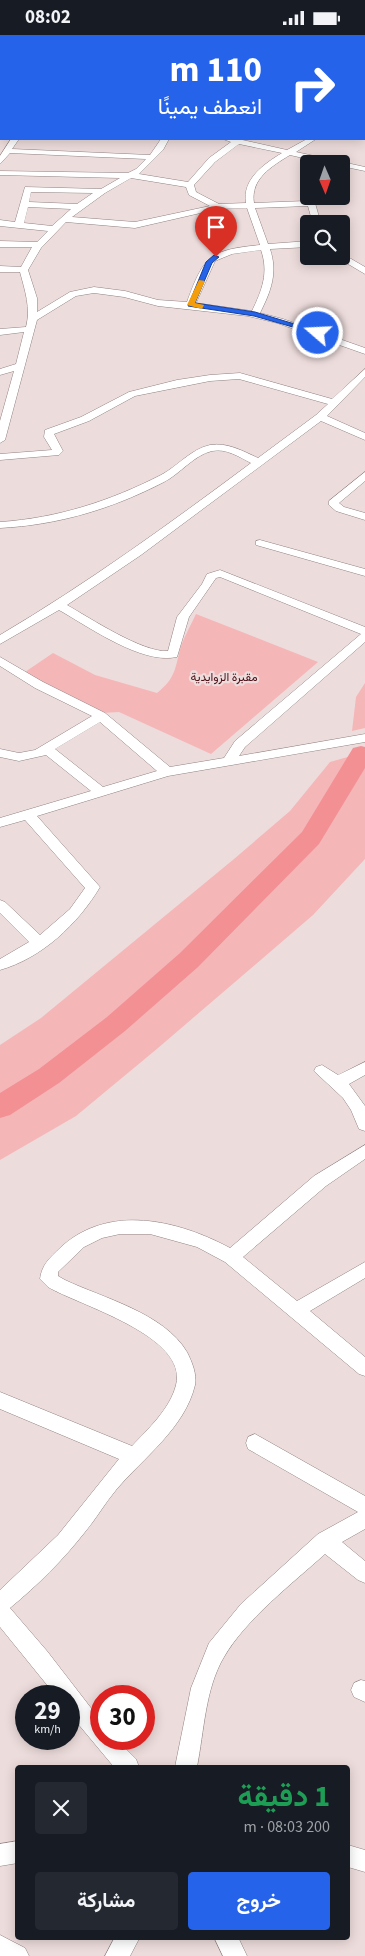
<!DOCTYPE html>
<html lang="ar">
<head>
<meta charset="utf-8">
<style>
	body { margin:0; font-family:"Source Sans 3",Vazirmatn,sans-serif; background:#242831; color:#f1f3f6; direction:rtl; height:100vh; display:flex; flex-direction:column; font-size:19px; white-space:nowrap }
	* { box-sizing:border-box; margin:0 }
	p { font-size:16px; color:#9ea1a6 }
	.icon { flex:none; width:28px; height:28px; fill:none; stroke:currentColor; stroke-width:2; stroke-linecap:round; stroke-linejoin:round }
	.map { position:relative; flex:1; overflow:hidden; direction:ltr }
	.panel { position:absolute; left:15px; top:1730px; width:335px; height:175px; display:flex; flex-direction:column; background:#171b24; border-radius:5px; box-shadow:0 2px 12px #0003; direction:rtl }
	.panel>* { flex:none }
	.banner { position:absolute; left:0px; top:0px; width:365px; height:105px; box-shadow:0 2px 12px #0003; direction:rtl; background:#2563eb; color:#fff; overflow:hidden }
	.needle { width:32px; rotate:178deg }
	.buttons { position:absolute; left:300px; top:120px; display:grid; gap:10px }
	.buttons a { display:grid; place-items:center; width:50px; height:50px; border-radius:5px; background:#171b24; box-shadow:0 2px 12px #0003; font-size:25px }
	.speed { position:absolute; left:15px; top:1650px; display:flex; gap:10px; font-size:25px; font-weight:700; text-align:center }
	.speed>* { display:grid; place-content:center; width:65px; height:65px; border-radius:50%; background:#171b24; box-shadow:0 2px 12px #0003; line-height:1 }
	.speed small { font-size:12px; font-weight:400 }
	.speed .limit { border:8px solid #d22; background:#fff; color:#111 }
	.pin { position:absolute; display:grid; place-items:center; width:42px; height:42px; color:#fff; margin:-51px -21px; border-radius:50% 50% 50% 0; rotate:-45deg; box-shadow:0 0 5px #0007 }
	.pin .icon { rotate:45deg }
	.me { position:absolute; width:55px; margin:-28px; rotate:289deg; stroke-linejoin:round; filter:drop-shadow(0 0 4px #0008) }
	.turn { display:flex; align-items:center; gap:18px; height:105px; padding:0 20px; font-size:22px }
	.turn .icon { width:65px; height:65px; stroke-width:2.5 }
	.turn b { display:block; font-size:35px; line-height:42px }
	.round { display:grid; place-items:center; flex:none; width:52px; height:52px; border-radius:5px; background:#242831 }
	.summary { display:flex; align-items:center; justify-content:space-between; height:85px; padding:0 20px }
	h1 { font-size:30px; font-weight:700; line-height:38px; color:#1e9e55 }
	.primary-button { display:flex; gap:10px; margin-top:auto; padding:10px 20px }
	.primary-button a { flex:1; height:58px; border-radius:5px; background:#2563eb; color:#fff; font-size:20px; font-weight:700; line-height:58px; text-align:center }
	.primary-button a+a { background:#242831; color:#f1f3f6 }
	.status { display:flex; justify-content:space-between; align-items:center; height:35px; padding:0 25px; background:#171b24; direction:ltr }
	.status svg { height:14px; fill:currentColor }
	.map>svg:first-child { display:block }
	.green { fill:#f5b6b7 }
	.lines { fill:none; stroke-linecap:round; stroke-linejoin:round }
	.river { fill:#f39094; fill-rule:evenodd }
	.minor-casing { stroke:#918282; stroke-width:1 }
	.minor { fill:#fff; fill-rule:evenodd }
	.route { fill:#2563eb; stroke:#184099 }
	.slow { fill:#f59e0b }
	.labels { text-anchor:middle; stroke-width:4.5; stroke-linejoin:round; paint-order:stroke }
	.park-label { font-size:12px; fill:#4c1018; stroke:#eddcdc }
</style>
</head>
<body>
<div class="status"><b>08:02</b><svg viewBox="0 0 49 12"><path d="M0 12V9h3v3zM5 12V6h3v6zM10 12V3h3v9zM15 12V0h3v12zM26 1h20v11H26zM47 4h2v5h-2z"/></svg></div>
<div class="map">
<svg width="365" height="1921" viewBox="0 0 365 1921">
	<rect width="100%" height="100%" fill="#eddcdc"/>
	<path class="green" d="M 196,579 L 318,627 L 211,719 L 119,677 L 101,678 L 52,656 L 25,637 L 53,618 L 95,640 L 157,658 C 176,643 175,633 181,611 C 185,600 191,590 196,579 Z
		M 365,648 L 365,693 L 352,696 L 356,662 Z
		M 365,717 L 365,824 L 313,880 L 158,1013 L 76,1081 L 0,1125 L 0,1010 L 41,983 L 234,824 L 290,776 L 330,727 Z"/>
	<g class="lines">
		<path class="river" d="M 361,711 L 365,712 L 365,733 L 319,809 L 198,932 L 125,996 L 59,1048 L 10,1080 L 0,1083 L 0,1058 L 39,1034 L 107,982 L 180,918 L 302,797 L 353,713 Z"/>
		<g class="minor-casing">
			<path id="minor" d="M 10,0 L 17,0 L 17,1 L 10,1 Z
				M 60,0 L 78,0 L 78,1 L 60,1 Z
				M 210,0 L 221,0 L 221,1 L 210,1 Z
				M 285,0 L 296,0 L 296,1 L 285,1 Z
				M 335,0 L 347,0 L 347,1 L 335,1 Z
				M 364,3 L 365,3 L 365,7 L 364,7 Z
				M 364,20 L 365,20 L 365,24 L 364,24 Z
				M 0,60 L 1,60 L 1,64 L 0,64 Z
				M 364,69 L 365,69 L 365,73 L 364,73 Z
				M 0,72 L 1,72 L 1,77 L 0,77 Z
				M 0,93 L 1,93 L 1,97 L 0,97 Z
				M 11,104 L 19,104 L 12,114 L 150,120 L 161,104 L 169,104 L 163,115 L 139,139 L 188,147 L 209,123 L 231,107 L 223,104 L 238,104 L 287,115 L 307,104 L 316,104 L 296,117 L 365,132 L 365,136 L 341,131 L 341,129 L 329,129 L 290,120 C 272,131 250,144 254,168 L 306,166 L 305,161 L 309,159 L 309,161 L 313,161 L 321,189 L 313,189 L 308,171 L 255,173 L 268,209 L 309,206 L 309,212 L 270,214 C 278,238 271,256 260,278 L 283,284 L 365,313 L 365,319 L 277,288 L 248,281 L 158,271 L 124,262 L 94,258 L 76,261 L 37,285 L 5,405 L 0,408 L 0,386 L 14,336 L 0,340 L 0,334 L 16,329 L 24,297 L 0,300 L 0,294 L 26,292 C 31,273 25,256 20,237 L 0,237 L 0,231 L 21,232 L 32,212 L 0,212 L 0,206 L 37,207 L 48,196 L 0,191 L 0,185 L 15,187 L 25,152 L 101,154 L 120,143 L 0,140 L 0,136 L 128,138 L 136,134 L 146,124 L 10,118 L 0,129 L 0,121 ZM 239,109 L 282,118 C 264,129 242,144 246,168 L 219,169 L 196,157 L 194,150 L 215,127 ZM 131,143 L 186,152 L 189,160 L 210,171 L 135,187 L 72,182 L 105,158 ZM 31,157 L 93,158 L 77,169 L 29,167 ZM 28,172 L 71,174 L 52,191 L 24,188 ZM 247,173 L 260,210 C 210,215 204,220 187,267 L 158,265 L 125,256 L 94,252 L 70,257 L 37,277 L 37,263 L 28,235 L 41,213 L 66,187 L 135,193 L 218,174 ZM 261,215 C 269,238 262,255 252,276 L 196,268 L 215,226 L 232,219 Z
				M 341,218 L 365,232 L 365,239 L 338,223 L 337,221 L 341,221 Z
				M 365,334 L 365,342 L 327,381 L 365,398 L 365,405 L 321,386 L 141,520 L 67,570 C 90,583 143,618 168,616 L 177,582 L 202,549 L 207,539 L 220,535 L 365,592 L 365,607 L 245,712 L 239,721 L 365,699 L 365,707 L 168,741 L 37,781 L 100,852 C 78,889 42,923 0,935 L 0,924 L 29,907 L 0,878 L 0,865 L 5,867 L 40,900 L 70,874 L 85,853 L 25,785 L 0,792 L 0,783 L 91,756 L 46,720 L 19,726 L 0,722 L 0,714 L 19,718 L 35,715 L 92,681 L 35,653 L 0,631 L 0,622 L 43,647 L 105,678 L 170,732 L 224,723 L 235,706 L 361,599 L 220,542 L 216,543 L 189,582 L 177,622 C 142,630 89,592 59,575 L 0,609 L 0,600 C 88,548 169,489 251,428 C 239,422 226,413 212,416 C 194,420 180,439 164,447 C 112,474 58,490 0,493 L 0,487 C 58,483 110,466 161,440 C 178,431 191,414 210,410 C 227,407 243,416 258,423 L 316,380 L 328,369 L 239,344 L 210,346 L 135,361 L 89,386 L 54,399 L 63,416 L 59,420 L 0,425 L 0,419 L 52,415 L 44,402 L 45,395 L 81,382 L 129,357 L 177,345 L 210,340 L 240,338 L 332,364 ZM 100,687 L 157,736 L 103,752 L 55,714 Z
				M 365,437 L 365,446 L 339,468 L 344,472 L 365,478 L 365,485 L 336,476 L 329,470 L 329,466 Z
				M 260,505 L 365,534 L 365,541 L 256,510 L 256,506 Z
				M 365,1027 L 365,1040 L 349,1049 L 365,1071 L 365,1096 L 359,1094 L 351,1075 L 343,1063 L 314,1036 L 316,1032 L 322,1030 L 338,1040 Z
				M 365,1110 L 365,1124 L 326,1151 L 243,1222 L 297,1266 L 365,1227 L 365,1243 L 310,1276 L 365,1322 L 365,1341 L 359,1339 L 225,1227 L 197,1212 L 150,1199 L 120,1199 L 102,1203 L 84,1212 L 58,1237 L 58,1241 L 65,1245 C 103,1263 164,1278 187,1317 C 192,1327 197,1339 195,1350 C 185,1393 143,1423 116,1455 C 105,1468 96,1484 85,1497 C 63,1525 38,1550 10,1573 L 47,1616 L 101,1686 L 101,1704 L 116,1704 L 136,1724 L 139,1732 L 114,1732 L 69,1678 L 69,1661 L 56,1661 L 0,1592 L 0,1555 L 58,1500 L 119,1424 L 0,1374 L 0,1357 L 132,1411 C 148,1394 170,1374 176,1350 C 189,1301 78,1270 48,1252 L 40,1244 C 42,1229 50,1223 60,1213 C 108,1168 178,1185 230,1213 L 314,1141 Z
				M 255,1399 L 365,1461 L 365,1494 L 342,1507 L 365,1526 L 365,1548 L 358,1545 L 325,1519 C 293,1548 246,1584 224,1622 C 205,1654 204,1697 197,1732 L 175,1732 L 191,1653 L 209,1608 L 241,1569 L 318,1499 L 358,1477 L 248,1414 L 246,1408 L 248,1402 Z
				M 361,1645 L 365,1646 L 365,1667 L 354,1662 L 351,1655 L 354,1648 Z
				M 18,1806 L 18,1828 L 0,1831 L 0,1809 Z
				M 348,1810 L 365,1815 L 365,1837 L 348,1832 Z
				M 0,1900 L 25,1913 L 29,1921 L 0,1921 Z
				M 115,1902 L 140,1902 L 130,1921 L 105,1921 Z
				M 214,1902 L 238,1902 L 247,1921 L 223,1921 Z"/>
		</g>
		<use href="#minor" class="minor"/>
	</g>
	<path class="route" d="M 214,220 L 219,222 L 212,228 L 195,268 L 255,277 L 321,297 L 321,300 L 254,281 L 188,271 L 206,227 Z"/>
	<path class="slow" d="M 199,245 L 205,246 L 195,268 L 204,270 L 202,274 L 187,270 Z"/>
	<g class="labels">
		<g class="park-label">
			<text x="224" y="646">مقبرة الزوايدية</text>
		</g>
	</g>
</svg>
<div class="buttons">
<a><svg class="needle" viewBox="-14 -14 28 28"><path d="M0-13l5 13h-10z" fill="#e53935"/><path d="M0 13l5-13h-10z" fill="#9ea1a6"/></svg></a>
<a><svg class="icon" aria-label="search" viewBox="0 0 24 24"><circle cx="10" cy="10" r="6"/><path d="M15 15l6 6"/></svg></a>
</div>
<div class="speed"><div>29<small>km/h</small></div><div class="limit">30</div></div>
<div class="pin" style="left:216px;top:222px;background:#d93025"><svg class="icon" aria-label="arrive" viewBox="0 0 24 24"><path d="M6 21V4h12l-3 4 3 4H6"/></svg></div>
<svg class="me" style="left:318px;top:298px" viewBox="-20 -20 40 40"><circle r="17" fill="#2563eb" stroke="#fff" stroke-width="3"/><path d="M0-11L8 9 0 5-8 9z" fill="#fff"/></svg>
<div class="banner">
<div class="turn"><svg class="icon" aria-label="right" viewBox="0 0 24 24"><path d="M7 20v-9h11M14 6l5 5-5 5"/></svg><div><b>110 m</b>انعطف يمينًا</div></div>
</div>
<section class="panel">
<div class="summary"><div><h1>1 دقيقة</h1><p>200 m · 08:03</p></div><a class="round"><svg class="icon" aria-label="close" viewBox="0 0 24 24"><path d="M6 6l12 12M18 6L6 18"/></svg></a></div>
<div class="primary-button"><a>خروج</a><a>مشاركة</a></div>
</section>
</div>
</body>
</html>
